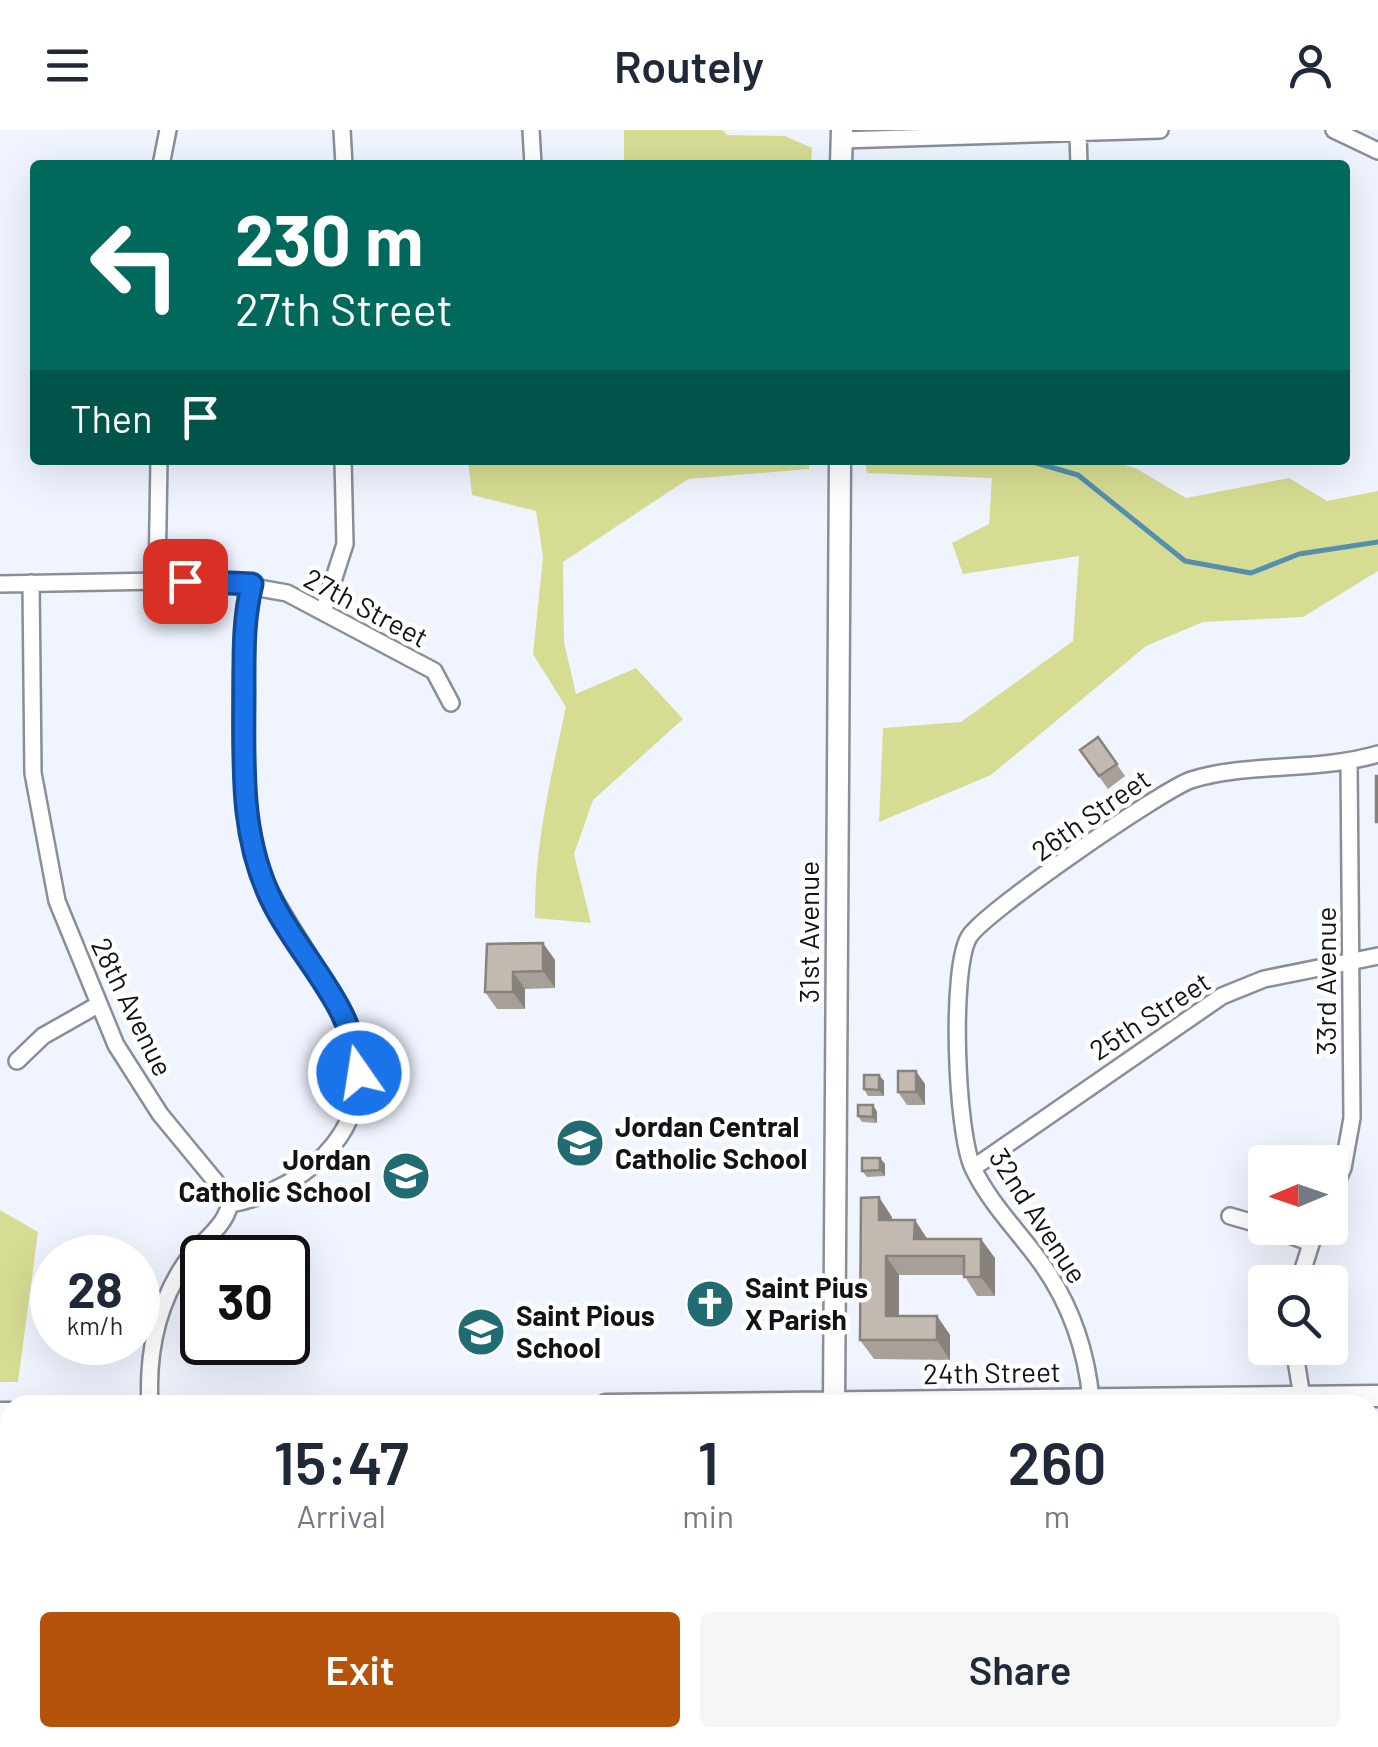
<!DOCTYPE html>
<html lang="en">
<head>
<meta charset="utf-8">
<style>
	body { margin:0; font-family:Barlow,sans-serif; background:#f6f6f7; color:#1f2937; height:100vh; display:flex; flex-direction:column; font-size:38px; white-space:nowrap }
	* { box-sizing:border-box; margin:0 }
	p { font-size:32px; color:#747a83 }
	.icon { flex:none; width:55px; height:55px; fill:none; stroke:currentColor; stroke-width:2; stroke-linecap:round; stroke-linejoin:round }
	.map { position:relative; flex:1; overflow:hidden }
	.side { position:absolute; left:0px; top:1265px; width:1380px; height:352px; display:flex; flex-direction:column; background:#fff; border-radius:30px 30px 0 0; box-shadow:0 10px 40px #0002 }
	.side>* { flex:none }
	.banner { position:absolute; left:30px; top:30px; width:1320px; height:305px; border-radius:10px; box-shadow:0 10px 40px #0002; background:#00695c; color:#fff; overflow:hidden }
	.needle { width:65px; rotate:268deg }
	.fabs { position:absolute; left:1248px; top:1015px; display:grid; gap:20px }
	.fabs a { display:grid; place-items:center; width:100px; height:100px; border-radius:10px; background:#fff; box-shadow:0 10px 40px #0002; font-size:50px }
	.speed { position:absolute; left:30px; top:1105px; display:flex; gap:20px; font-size:50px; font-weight:700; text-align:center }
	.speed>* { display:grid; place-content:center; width:130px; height:130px; border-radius:50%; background:#fff; box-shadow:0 10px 40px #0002; line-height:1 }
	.speed small { font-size:25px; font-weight:400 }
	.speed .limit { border:5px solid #111; border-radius:15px; background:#fff; color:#111 }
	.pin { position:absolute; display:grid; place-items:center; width:85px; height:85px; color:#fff; margin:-42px; border-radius:20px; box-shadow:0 5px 15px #0006 }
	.me { position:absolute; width:110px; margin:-55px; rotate:347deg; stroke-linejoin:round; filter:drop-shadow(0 0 8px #0008) }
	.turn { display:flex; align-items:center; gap:35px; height:210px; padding:0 40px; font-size:45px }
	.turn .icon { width:130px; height:130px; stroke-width:2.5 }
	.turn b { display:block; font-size:70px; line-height:85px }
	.then { display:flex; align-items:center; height:95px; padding:0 40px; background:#0003; gap:20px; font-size:38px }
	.eta { display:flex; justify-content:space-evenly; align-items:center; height:170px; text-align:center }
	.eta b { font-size:60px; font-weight:600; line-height:70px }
	.button { display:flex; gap:20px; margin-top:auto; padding:20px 40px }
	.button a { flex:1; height:115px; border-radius:10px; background:#b45309; color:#fff; font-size:40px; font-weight:600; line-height:115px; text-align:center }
	.button a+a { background:#f6f6f7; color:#1f2937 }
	header { display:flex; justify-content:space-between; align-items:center; height:130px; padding:0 40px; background:#fff; font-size:45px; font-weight:600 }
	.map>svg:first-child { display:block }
	.green { fill:#d7dc93 }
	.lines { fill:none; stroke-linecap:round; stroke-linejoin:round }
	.stream { stroke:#5490ad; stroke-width:5 }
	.minor-casing { stroke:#8a8e99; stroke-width:20 }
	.tertiary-casing { stroke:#8a8e99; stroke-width:25 }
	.minor { stroke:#fff; stroke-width:15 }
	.tertiary { stroke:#fff; stroke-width:20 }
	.wall { fill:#a7a098 }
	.shaded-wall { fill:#88827c }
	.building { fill:#c2bab1; stroke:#88827c; stroke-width:2.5 }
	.route-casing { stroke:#114b97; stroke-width:25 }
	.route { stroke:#1a73e8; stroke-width:18 }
	.labels { text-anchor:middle; stroke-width:9; stroke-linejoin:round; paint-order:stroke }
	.street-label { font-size:28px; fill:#121317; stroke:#fff }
	.poi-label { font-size:28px; font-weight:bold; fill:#121317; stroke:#fff; text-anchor:start }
</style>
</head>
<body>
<header><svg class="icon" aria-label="menu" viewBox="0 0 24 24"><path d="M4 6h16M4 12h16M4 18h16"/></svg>Routely<svg class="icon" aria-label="person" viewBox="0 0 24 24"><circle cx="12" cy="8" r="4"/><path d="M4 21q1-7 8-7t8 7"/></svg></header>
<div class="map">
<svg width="1378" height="1617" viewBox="0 0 1378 1617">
	<rect width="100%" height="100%" fill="#eff4ff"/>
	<path class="green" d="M 624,0 L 723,0 L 727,5 L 785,6 L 812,18 L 811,35 L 624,35 Z
		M 809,330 L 809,339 L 688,349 L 563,432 L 564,512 L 576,564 L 636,538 L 683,589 L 593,670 L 574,724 L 591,793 L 535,788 C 534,716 551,647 566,577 L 533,524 L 543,427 L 536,381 L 472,365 L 468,331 Z
		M 865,330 L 1109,330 L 1137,339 L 1186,368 L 1289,348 L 1327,371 L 1378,361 L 1378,441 L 1303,487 L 1203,492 L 1146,516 L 991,645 L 879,692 L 883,598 L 961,592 L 1073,511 L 1079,426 L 963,444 L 952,413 L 989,394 L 992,348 L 867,343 Z
		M 0,1080 L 38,1102 L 18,1252 L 0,1252 Z
		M 0,1316 L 10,1317 L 10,1563 L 0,1571 Z
		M 124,1608 L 683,1608 L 677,1617 L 124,1617 Z"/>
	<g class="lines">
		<path class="stream" d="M 1026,330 L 1078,345 L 1185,431 L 1251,443 L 1299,424 L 1378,412
			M 0,1347 L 10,1373
			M 0,1428 L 10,1422
			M 595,1608 L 597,1617
			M 151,1617 L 152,1608"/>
		<g class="minor-casing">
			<path id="minor" d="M 342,0 L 344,35
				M 531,0 L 533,35
				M 1334,0 L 1378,21
				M 1078,3 L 1079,35
				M 842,10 L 1160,0
				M 161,35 L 168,0
				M 157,451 L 159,330
				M 31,453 L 33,643 L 57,771 L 116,915 L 160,984 L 230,1069 C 230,1094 200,1112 186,1132 C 157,1174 147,1225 150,1275
				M 0,454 L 213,450 L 287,463 L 434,541 L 451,573
				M 323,482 L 345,414 L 343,330
				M 17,931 L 43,906 L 96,876
				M 973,1038 L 1222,866 L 1264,849 L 1378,826
				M 1330,1067 L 1343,1038 L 1352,988 L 1349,632
				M 231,1074 C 269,1067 310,1045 334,1014 C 409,920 285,816 255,727 C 237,670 237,513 251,454
				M 1230,1086 L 1265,1096
				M 1271,1098 L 1308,1112
				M 1299,1152 L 1316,1098
				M 1294,1218 L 1302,1267
				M 1091,1269 C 1086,1218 1070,1172 1039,1130 C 1017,1100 989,1072 973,1038 C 956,1002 950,839 969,807 C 983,783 1162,660 1191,650 C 1247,632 1317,642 1378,624"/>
		</g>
		<g class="tertiary-casing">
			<path id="tertiary" d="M 841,35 L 842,0
				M 606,1275 L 1378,1266
				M 834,1275 L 840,330
				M 0,1283 L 10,1283
				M 834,1608 L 835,1617"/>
		</g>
		<use href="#minor" class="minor"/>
		<use href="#tertiary" class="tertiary"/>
	</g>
	<path class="wall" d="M 1098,607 L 1125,646 L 1108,659 L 1080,620 Z
		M 487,814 L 555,830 L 555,858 L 525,859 L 525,879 L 497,879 L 485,862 Z
		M 879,945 L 884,951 L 884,966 L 868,966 L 864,959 Z
		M 925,954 L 925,975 L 907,975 L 898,962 Z
		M 873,975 L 877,982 L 877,993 L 862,992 L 858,986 Z
		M 880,1028 L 885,1034 L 885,1046 L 867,1047 L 862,1041 Z
		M 892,1087 L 892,1090 L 928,1109 L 995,1128 L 995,1166 L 977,1166 L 964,1145 L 899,1145 L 899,1186 L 937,1186 L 950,1205 L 950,1230 L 874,1229 L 860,1210 Z"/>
	<path class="shaded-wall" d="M 543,813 L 555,830 L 555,858 L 543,841 Z
		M 513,842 L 525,859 L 525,879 L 513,862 Z
		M 916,941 L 925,954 L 925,975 L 916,962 Z
		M 879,945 L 884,951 L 884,966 L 879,960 Z
		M 873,975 L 877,982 L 877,993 L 873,987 Z
		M 880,1028 L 885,1034 L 885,1046 L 880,1040 Z
		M 879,1067 L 892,1087 L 892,1109 L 879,1090 Z
		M 915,1090 L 928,1110 L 914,1109 Z
		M 981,1109 L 995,1128 L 995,1166 L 981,1147 Z
		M 886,1126 L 899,1145 L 899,1205 L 886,1186 Z
		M 937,1186 L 950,1205 L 950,1230 L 937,1210 Z"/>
	<path class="building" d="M 1098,607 L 1117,634 L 1099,646 L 1080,620 Z
		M 1376,646 L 1378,646 L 1378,692 L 1376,692 Z
		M 543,813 L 543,841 L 513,842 L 513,862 L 485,862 L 487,814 Z
		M 898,941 L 916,941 L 916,962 L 898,962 Z
		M 864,945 L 879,945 L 879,960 L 864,959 Z
		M 858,975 L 873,975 L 873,987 L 858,986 Z
		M 862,1028 L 880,1028 L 880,1040 L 862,1041 Z
		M 879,1067 L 879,1090 L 915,1090 L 914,1109 L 981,1109 L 981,1147 L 964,1147 L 964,1126 L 886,1126 L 886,1186 L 937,1186 L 937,1210 L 860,1210 L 861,1068 Z
		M 0,1591 L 10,1601 L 10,1608 L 17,1608 L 26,1617 L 0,1617 Z"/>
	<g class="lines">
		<g class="route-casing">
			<path id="route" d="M 185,451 L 252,454 C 243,490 244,525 244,561 C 244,634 239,706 273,773 C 301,829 355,877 359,943"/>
		</g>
		<use href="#route" class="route"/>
	</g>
	<defs>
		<g id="school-disc" transform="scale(2.5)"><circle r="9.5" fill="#216c73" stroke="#fff"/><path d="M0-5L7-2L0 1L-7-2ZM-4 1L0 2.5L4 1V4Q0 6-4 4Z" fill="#fff"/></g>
		<g id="church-disc" transform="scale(2.5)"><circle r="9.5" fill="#216c73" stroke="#fff"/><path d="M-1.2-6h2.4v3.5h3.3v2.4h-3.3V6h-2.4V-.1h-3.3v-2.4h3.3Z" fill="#fff"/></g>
	</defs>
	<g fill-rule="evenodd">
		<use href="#school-disc" x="580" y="1013"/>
		<use href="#school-disc" x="406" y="1046"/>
		<use href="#church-disc" x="710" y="1174"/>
		<use href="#school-disc" x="481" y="1202"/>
	</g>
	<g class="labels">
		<g class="street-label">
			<text transform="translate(366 478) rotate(28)" y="10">27th Street</text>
			<text transform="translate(1091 685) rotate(-35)" y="10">26th Street</text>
			<text transform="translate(809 802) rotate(-90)" y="10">31st Avenue</text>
			<text transform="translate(1326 851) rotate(-90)" y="10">33rd Avenue</text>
			<text transform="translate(132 877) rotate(64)" y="10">28th Avenue</text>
			<text transform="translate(1150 886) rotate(-33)" y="10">25th Street</text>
			<text transform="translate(1038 1086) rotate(57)" y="10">32nd Avenue</text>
			<text transform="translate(992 1243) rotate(-1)" y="10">24th Street</text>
		</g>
		<g class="poi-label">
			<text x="615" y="1007">Jordan Central<tspan x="615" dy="32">Catholic School</tspan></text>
			<text x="371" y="1040" text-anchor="end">Jordan<tspan x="371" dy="32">Catholic School</tspan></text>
			<text x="745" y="1168">Saint Pius<tspan x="745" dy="32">X Parish</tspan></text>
			<text x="516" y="1196">Saint Pious<tspan x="516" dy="32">School</tspan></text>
		</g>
	</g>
</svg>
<div class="fabs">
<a><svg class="needle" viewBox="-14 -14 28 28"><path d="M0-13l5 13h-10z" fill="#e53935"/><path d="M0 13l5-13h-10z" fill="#747a83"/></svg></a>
<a><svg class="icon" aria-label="search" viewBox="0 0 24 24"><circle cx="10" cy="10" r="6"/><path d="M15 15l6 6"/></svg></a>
</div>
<div class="speed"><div>28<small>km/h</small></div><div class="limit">30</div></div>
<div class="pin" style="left:185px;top:451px;background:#d93025"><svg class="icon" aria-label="arrive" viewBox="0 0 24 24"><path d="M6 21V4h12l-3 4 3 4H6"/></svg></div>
<svg class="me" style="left:359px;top:943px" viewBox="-20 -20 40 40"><circle r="17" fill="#1a73e8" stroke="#fff" stroke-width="3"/><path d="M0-11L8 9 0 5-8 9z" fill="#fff"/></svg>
<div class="banner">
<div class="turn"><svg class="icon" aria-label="left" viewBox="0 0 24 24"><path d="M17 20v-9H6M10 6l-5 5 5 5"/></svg><div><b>230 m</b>27th Street</div></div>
<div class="then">Then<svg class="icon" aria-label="arrive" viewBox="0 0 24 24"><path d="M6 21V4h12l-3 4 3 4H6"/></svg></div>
</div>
<section class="side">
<div class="eta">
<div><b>15:47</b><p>Arrival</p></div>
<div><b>1</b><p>min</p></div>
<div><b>260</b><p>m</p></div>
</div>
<div class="button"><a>Exit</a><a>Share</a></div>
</section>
</div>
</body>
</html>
